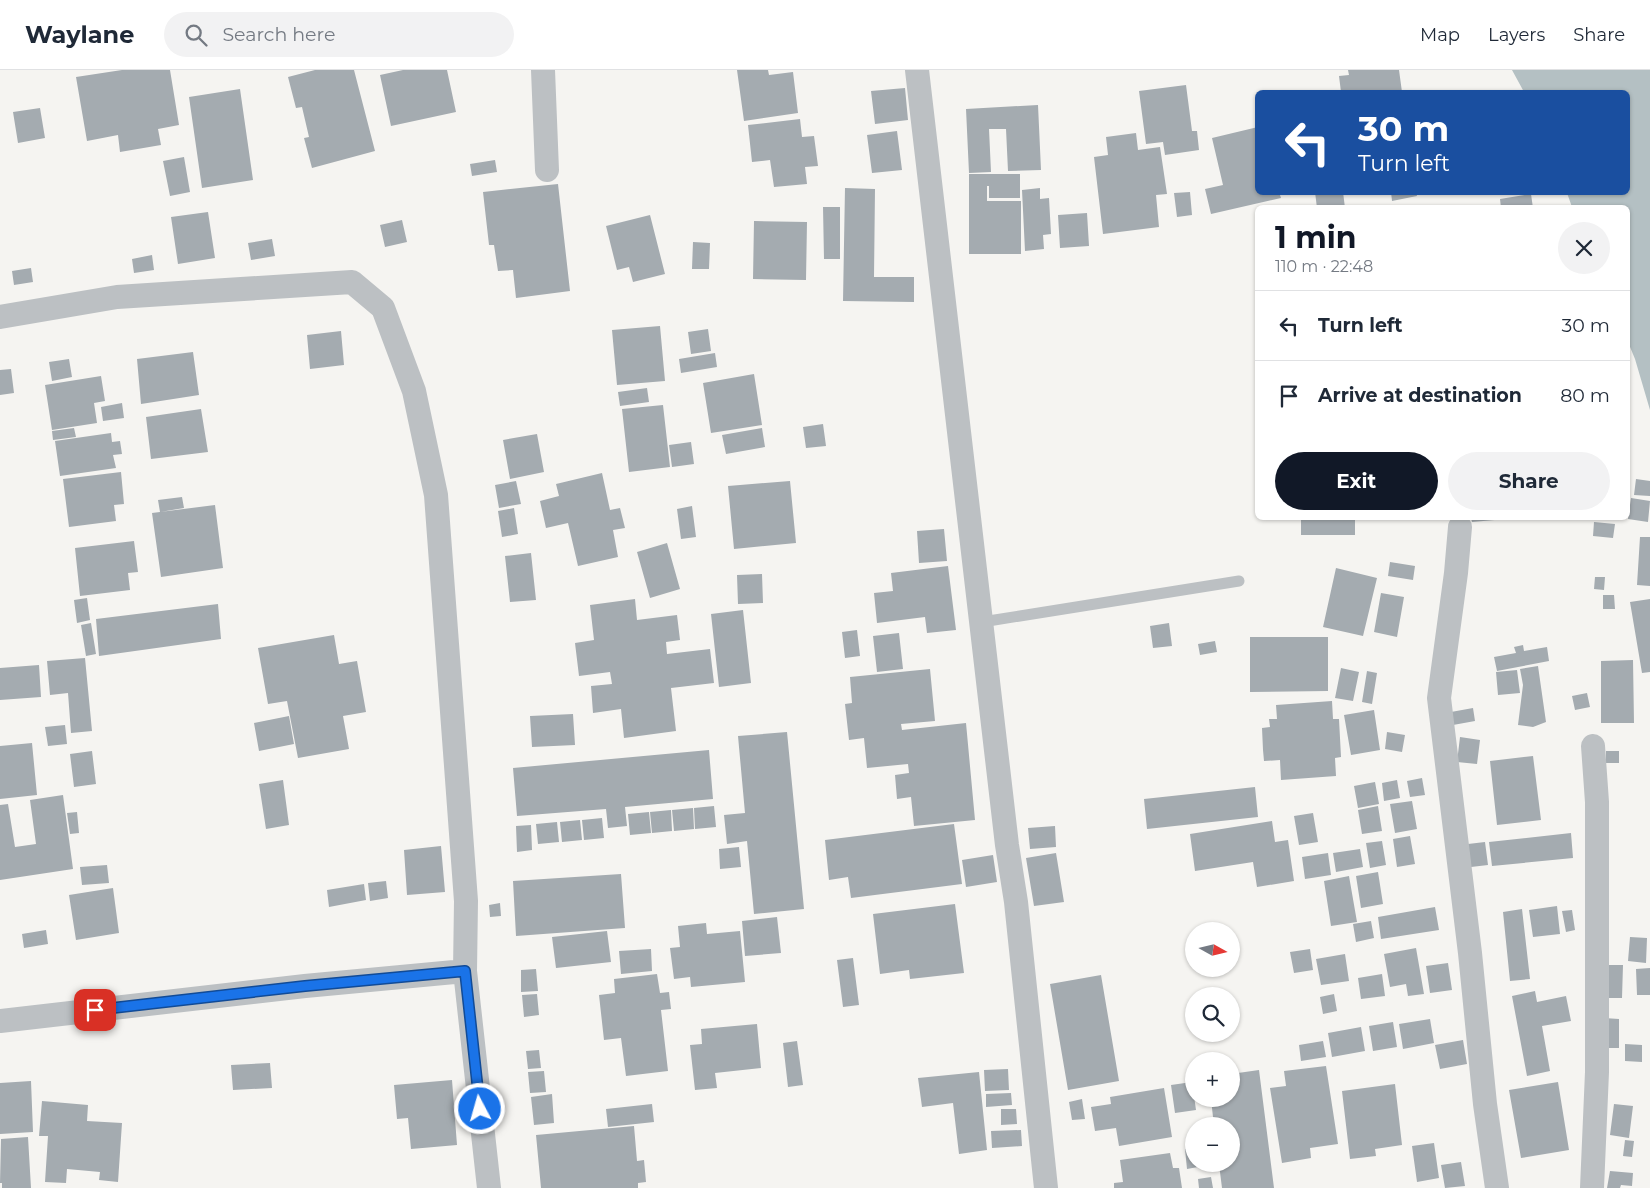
<!DOCTYPE html>
<html lang="en">
<head>
<meta charset="utf-8">
<style>
	body { margin:0; font-family:Montserrat,sans-serif; background:#f2f2f3; color:#1f2937; height:100vh; display:flex; flex-direction:column; font-size:19px; white-space:nowrap }
	* { box-sizing:border-box; margin:0 }
	p { font-size:16px; color:#747a83 }
	.icon { flex:none; width:28px; height:28px; fill:none; stroke:currentColor; stroke-width:2; stroke-linecap:round; stroke-linejoin:round }
	.map { position:relative; flex:1; overflow:hidden }
	.side { position:absolute; left:1255px; top:135px; width:375px; height:315px; display:flex; flex-direction:column; background:#fff; border-radius:8px; box-shadow:0 1px 4px #0004 }
	.side>* { flex:none }
	.banner { position:absolute; left:1255px; top:20px; width:375px; height:105px; border-radius:8px; box-shadow:0 1px 4px #0004; background:#1a4fa0; color:#fff; overflow:hidden }
	.needle { width:32px; rotate:98deg }
	.tools { position:absolute; left:1185px; top:852px; display:grid; gap:10px }
	.tools a { display:grid; place-items:center; width:55px; height:55px; border-radius:50%; background:#fff; box-shadow:0 1px 4px #0004; font-size:25px }
	.pin { position:absolute; display:grid; place-items:center; width:42px; height:42px; color:#fff; margin:-21px; border-radius:10px; box-shadow:0 2px 8px #0006 }
	.me { position:absolute; width:55px; margin:-28px; rotate:354deg; stroke-linejoin:round; filter:drop-shadow(0 0 4px #0008) }
	.turn { display:flex; align-items:center; gap:18px; height:105px; padding:0 20px; font-size:22px }
	.turn .icon { width:65px; height:65px; stroke-width:2.5 }
	.turn b { display:block; font-size:35px; line-height:42px }
	.round { display:grid; place-items:center; flex:none; width:52px; height:52px; border-radius:26px; background:#f2f2f3 }
	.headline { display:flex; align-items:center; justify-content:space-between; height:85px; padding:0 20px }
	h1 { font-size:30px; font-weight:700; line-height:38px; color:#111827 }
	.cta { display:flex; gap:10px; margin-top:auto; padding:10px 20px }
	.cta a { flex:1; height:58px; border-radius:30px; background:#111827; color:#fff; font-size:20px; font-weight:700; line-height:58px; text-align:center }
	.cta a+a { background:#f2f2f3; color:#1f2937 }
	ul { padding:0; list-style:none }
	li { display:flex; align-items:center; gap:15px; height:70px; padding:0 20px; border-top:1px solid #e0e1e3 }
	li div { flex:1 }
	li b { display:block; font-size:19px }
	li em { font-style:normal }
	header { display:flex; align-items:center; gap:30px; box-sizing:border-box; height:70px; padding:0 25px; background:#fff; border-bottom:1px solid #e0e1e3 }
	header strong { font-size:24px }
	nav { display:flex; gap:28px; margin-inline-start:auto; font-size:18px }
	.search { width:350px; height:45px; background:#f2f2f3; display:flex; align-items:center; gap:12px; box-sizing:border-box; padding:0 18px; border-radius:28px; color:#747a83; font-size:19px }
	.map>svg:first-child { display:block }
	.water { fill:#b4c0c3 }
	.building { fill:#a4abb0 }
	.lines { fill:none; stroke-linecap:round; stroke-linejoin:round }
	.service { stroke:#bcc0c3; stroke-width:11 }
	.minor { stroke:#bcc0c3; stroke-width:24 }
	.route-casing { stroke:#114b97; stroke-width:12 }
	.route { stroke:#1a73e8; stroke-width:9 }
</style>
</head>
<body>
<header>
<strong>Waylane</strong>
<div class="search"><svg class="icon" aria-label="search" viewBox="0 0 24 24"><circle cx="10" cy="10" r="6"/><path d="M15 15l6 6"/></svg>Search here</div>
<nav><a>Map</a><a>Layers</a><a>Share</a></nav>
</header>
<div class="map">
<svg width="1650" height="1118" viewBox="0 0 1650 1118">
	<rect width="100%" height="100%" fill="#f5f4f1"/>
	<path class="water" d="M 1512,0 L 1650,0 L 1650,340 L 1635,289 L 1628,272 L 1628,138 L 1572,137 L 1567,123 L 1628,122 L 1628,22 L 1524,22 Z"/>
	<path class="building" d="M 122,0 L 170,0 L 179,55 L 158,59 L 161,75 L 120,82 L 118,65 L 87,71 L 76,7 Z
		M 315,0 L 354,0 L 375,81 L 312,98 L 304,68 L 309,67 L 302,37 L 296,38 L 288,7 Z
		M 403,0 L 447,0 L 456,42 L 391,56 L 380,5 Z
		M 737,0 L 768,0 L 769,5 L 793,2 L 798,43 L 744,51 Z
		M 1348,0 L 1399,0 L 1402,22 L 1341,22 L 1339,6 L 1349,5 Z
		M 1186,15 L 1192,61 L 1197,61 L 1199,80 L 1165,85 L 1163,72 L 1146,74 L 1139,21 Z
		M 905,18 L 908,50 L 875,54 L 871,21 Z
		M 240,19 L 253,110 L 202,118 L 189,27 Z
		M 1038,35 L 1041,100 L 1008,101 L 1006,59 L 989,59 L 991,102 L 969,103 L 966,39 Z
		M 40,38 L 45,68 L 18,73 L 13,42 Z
		M 800,49 L 802,67 L 814,66 L 818,96 L 805,97 L 807,114 L 774,117 L 770,90 L 752,92 L 748,55 Z
		M 1258,57 L 1258,122 L 1279,122 L 1281,128 L 1211,144 L 1205,119 L 1223,115 L 1212,68 Z
		M 897,61 L 902,100 L 872,103 L 867,65 Z
		M 1136,63 L 1138,80 L 1160,77 L 1167,124 L 1156,125 L 1159,157 L 1103,164 L 1094,87 L 1108,85 L 1106,67 Z
		M 184,87 L 190,122 L 170,126 L 163,91 Z
		M 495,90 L 497,102 L 472,106 L 470,94 Z
		M 969,104 L 1020,104 L 1020,128 L 989,128 L 989,116 L 987,116 L 987,131 L 1021,131 L 1021,184 L 969,184 Z
		M 558,114 L 570,221 L 516,228 L 513,200 L 498,201 L 494,175 L 489,175 L 483,122 Z
		M 845,118 L 875,119 L 874,207 L 914,207 L 914,232 L 843,231 Z
		M 1040,118 L 1040,129 L 1049,128 L 1051,164 L 1043,165 L 1044,179 L 1025,181 L 1022,120 Z
		M 1190,122 L 1192,145 L 1177,147 L 1174,123 Z
		M 1315,122 L 1343,122 L 1345,138 L 1317,138 Z
		M 1391,122 L 1416,122 L 1417,126 L 1392,131 Z
		M 1531,124 L 1533,138 L 1501,138 L 1500,129 Z
		M 823,137 L 840,137 L 840,189 L 824,189 Z
		M 208,142 L 215,188 L 178,194 L 171,147 Z
		M 1087,143 L 1089,176 L 1060,178 L 1058,145 Z
		M 650,145 L 665,204 L 633,212 L 629,197 L 617,200 L 606,156 Z
		M 402,150 L 407,172 L 385,177 L 380,155 Z
		M 754,151 L 807,152 L 806,210 L 753,209 Z
		M 272,169 L 275,186 L 251,190 L 248,173 Z
		M 693,172 L 710,173 L 709,199 L 692,199 Z
		M 152,185 L 154,200 L 134,203 L 132,189 Z
		M 31,198 L 33,212 L 14,215 L 12,201 Z
		M 660,256 L 665,311 L 617,315 L 612,260 Z
		M 708,259 L 711,281 L 691,284 L 688,262 Z
		M 341,261 L 344,295 L 310,299 L 307,265 Z
		M 193,282 L 199,325 L 141,334 L 137,289 Z
		M 715,283 L 717,297 L 681,303 L 679,289 Z
		M 69,289 L 72,307 L 52,311 L 49,292 Z
		M 11,299 L 14,323 L 0,325 L 0,300 Z
		M 754,304 L 762,355 L 711,363 L 703,313 Z
		M 101,306 L 105,331 L 94,333 L 97,353 L 52,360 L 45,315 Z
		M 647,318 L 649,332 L 620,336 L 618,322 Z
		M 122,333 L 124,348 L 103,351 L 101,337 Z
		M 663,335 L 670,397 L 629,402 L 622,339 Z
		M 201,339 L 208,382 L 151,389 L 146,347 Z
		M 823,354 L 826,376 L 806,378 L 803,357 Z
		M 74,358 L 76,367 L 53,370 L 52,361 Z
		M 762,358 L 765,377 L 726,384 L 722,365 Z
		M 111,363 L 112,372 L 120,371 L 122,384 L 113,385 L 116,398 L 60,406 L 55,371 Z
		M 537,364 L 544,402 L 510,409 L 503,370 Z
		M 691,372 L 694,394 L 672,397 L 669,375 Z
		M 121,402 L 124,434 L 114,435 L 116,451 L 69,457 L 63,409 Z
		M 602,403 L 610,440 L 620,438 L 625,458 L 613,460 L 618,487 L 578,496 L 568,453 L 546,458 L 540,431 L 559,426 L 556,414 Z
		M 1636,409 L 1650,411 L 1650,426 L 1634,425 Z
		M 516,411 L 521,434 L 499,438 L 495,415 Z
		M 790,411 L 796,473 L 734,479 L 728,416 Z
		M 182,427 L 184,438 L 160,442 L 158,430 Z
		M 1631,428 L 1650,431 L 1648,452 L 1628,449 Z
		M 215,435 L 223,498 L 161,507 L 152,443 Z
		M 692,436 L 696,467 L 681,469 L 677,439 Z
		M 514,438 L 518,464 L 502,467 L 498,441 Z
		M 1301,448 L 1355,448 L 1355,465 L 1301,465 Z
		M 1471,448 L 1506,448 L 1506,449 L 1472,452 Z
		M 1594,452 L 1615,454 L 1613,468 L 1593,466 Z
		M 944,459 L 947,491 L 919,493 L 917,461 Z
		M 1640,467 L 1650,467 L 1650,516 L 1637,515 Z
		M 134,471 L 138,502 L 128,503 L 130,520 L 80,526 L 75,478 Z
		M 667,473 L 680,519 L 650,528 L 637,482 Z
		M 531,483 L 536,530 L 510,532 L 505,486 Z
		M 1390,492 L 1415,496 L 1413,510 L 1388,506 Z
		M 948,496 L 956,560 L 927,563 L 925,547 L 877,553 L 874,523 L 893,521 L 891,503 Z
		M 1336,498 L 1377,508 L 1363,566 L 1323,557 Z
		M 762,504 L 763,533 L 738,534 L 737,505 Z
		M 1595,507 L 1605,507 L 1604,520 L 1594,519 Z
		M 1381,523 L 1404,527 L 1397,567 L 1374,562 Z
		M 1603,525 L 1614,525 L 1615,539 L 1603,539 Z
		M 87,528 L 90,550 L 77,553 L 74,530 Z
		M 635,529 L 637,550 L 677,545 L 680,570 L 666,572 L 667,584 L 710,579 L 714,613 L 671,618 L 676,661 L 624,668 L 621,639 L 593,643 L 591,616 L 612,614 L 610,602 L 579,606 L 575,573 L 594,570 L 590,535 Z
		M 1650,529 L 1650,602 L 1642,603 L 1630,532 Z
		M 218,534 L 221,569 L 99,586 L 96,549 Z
		M 743,540 L 751,613 L 719,617 L 711,544 Z
		M 91,553 L 96,584 L 86,586 L 81,555 Z
		M 1169,553 L 1172,576 L 1153,578 L 1150,556 Z
		M 857,560 L 860,586 L 845,588 L 842,562 Z
		M 899,563 L 903,599 L 877,602 L 873,566 Z
		M 334,565 L 339,594 L 357,591 L 366,642 L 343,646 L 349,679 L 298,688 L 287,631 L 268,634 L 258,578 Z
		M 1250,567 L 1328,567 L 1328,621 L 1250,622 Z
		M 1215,571 L 1217,582 L 1200,585 L 1198,574 Z
		M 1523,575 L 1524,581 L 1547,577 L 1549,591 L 1497,601 L 1494,587 L 1516,583 L 1514,577 Z
		M 85,588 L 92,661 L 71,663 L 68,623 L 50,625 L 47,591 Z
		M 1633,590 L 1634,653 L 1601,653 L 1601,591 Z
		M 39,595 L 41,627 L 0,630 L 0,598 Z
		M 1538,596 L 1546,652 L 1533,657 L 1518,655 L 1523,615 L 1520,599 Z
		M 1341,598 L 1359,602 L 1353,631 L 1335,628 Z
		M 930,599 L 935,651 L 901,654 L 902,660 L 966,653 L 975,750 L 914,756 L 911,727 L 897,729 L 895,705 L 909,703 L 908,694 L 867,698 L 864,668 L 849,670 L 845,634 L 852,633 L 850,607 Z
		M 1517,600 L 1520,623 L 1498,625 L 1496,602 Z
		M 1367,601 L 1377,603 L 1372,634 L 1362,632 Z
		M 1587,623 L 1590,637 L 1575,640 L 1572,626 Z
		M 1332,631 L 1333,649 L 1339,649 L 1341,687 L 1335,688 L 1336,706 L 1281,710 L 1280,690 L 1264,691 L 1263,680 L 1262,658 L 1270,657 L 1269,649 L 1277,649 L 1276,635 Z
		M 1473,638 L 1475,651 L 1453,655 L 1451,642 Z
		M 1374,640 L 1380,680 L 1351,685 L 1344,645 Z
		M 573,644 L 575,675 L 532,677 L 530,646 Z
		M 289,646 L 294,674 L 259,681 L 254,653 Z
		M 65,655 L 67,674 L 48,676 L 45,657 Z
		M 787,662 L 804,839 L 754,844 L 747,771 L 727,774 L 724,745 L 745,743 L 738,666 Z
		M 1387,662 L 1405,665 L 1402,682 L 1385,679 Z
		M 1460,667 L 1480,670 L 1477,694 L 1457,692 Z
		M 32,673 L 37,725 L 0,729 L 0,676 Z
		M 709,680 L 713,729 L 625,737 L 627,756 L 608,758 L 606,739 L 517,746 L 513,698 Z
		M 92,681 L 96,714 L 74,717 L 70,684 Z
		M 1606,681 L 1619,681 L 1619,693 L 1606,693 Z
		M 1533,686 L 1541,750 L 1497,755 L 1490,691 Z
		M 1422,708 L 1425,725 L 1410,727 L 1407,711 Z
		M 283,710 L 289,755 L 266,759 L 259,714 Z
		M 1397,710 L 1400,728 L 1384,731 L 1382,713 Z
		M 1375,712 L 1379,734 L 1358,738 L 1354,716 Z
		M 1255,717 L 1258,747 L 1147,759 L 1144,729 Z
		M 63,725 L 73,799 L 0,810 L 0,735 L 8,734 L 15,777 L 36,774 L 30,730 Z
		M 1412,731 L 1417,759 L 1395,763 L 1390,734 Z
		M 714,736 L 716,757 L 695,759 L 694,738 Z
		M 1378,736 L 1382,761 L 1362,764 L 1358,740 Z
		M 693,738 L 694,759 L 674,761 L 672,740 Z
		M 671,740 L 672,761 L 652,763 L 650,742 Z
		M 77,742 L 79,763 L 70,764 L 67,743 Z
		M 649,742 L 651,763 L 630,765 L 628,744 Z
		M 1313,743 L 1318,772 L 1299,775 L 1294,746 Z
		M 602,748 L 604,768 L 584,770 L 582,750 Z
		M 580,750 L 582,770 L 562,772 L 560,752 Z
		M 1272,751 L 1275,772 L 1288,770 L 1294,811 L 1257,817 L 1253,792 L 1195,801 L 1190,764 Z
		M 557,752 L 559,772 L 538,774 L 536,754 Z
		M 954,754 L 962,814 L 851,828 L 848,807 L 829,810 L 825,770 Z
		M 531,755 L 532,780 L 517,782 L 516,756 Z
		M 1055,756 L 1056,777 L 1030,779 L 1028,758 Z
		M 1571,763 L 1573,788 L 1492,796 L 1489,772 Z
		M 1410,766 L 1415,794 L 1397,797 L 1393,769 Z
		M 1382,771 L 1386,795 L 1370,798 L 1366,773 Z
		M 1485,772 L 1488,795 L 1471,797 L 1468,774 Z
		M 441,776 L 445,822 L 407,825 L 404,780 Z
		M 739,777 L 741,797 L 720,799 L 719,779 Z
		M 1360,779 L 1363,797 L 1336,802 L 1333,783 Z
		M 1056,783 L 1064,832 L 1034,836 L 1026,788 Z
		M 1328,783 L 1331,805 L 1305,809 L 1302,787 Z
		M 993,785 L 997,812 L 966,817 L 962,790 Z
		M 107,795 L 109,813 L 82,815 L 80,797 Z
		M 1378,802 L 1383,834 L 1361,838 L 1356,806 Z
		M 621,804 L 625,858 L 516,866 L 513,811 Z
		M 1349,806 L 1357,852 L 1331,856 L 1324,811 Z
		M 386,811 L 388,828 L 370,831 L 368,813 Z
		M 364,814 L 366,830 L 329,837 L 327,820 Z
		M 113,818 L 119,863 L 76,870 L 69,825 Z
		M 500,833 L 501,846 L 490,847 L 489,835 Z
		M 955,834 L 964,903 L 910,909 L 909,900 L 880,904 L 873,844 Z
		M 1557,836 L 1560,864 L 1533,867 L 1529,840 Z
		M 1435,837 L 1439,860 L 1381,869 L 1378,847 Z
		M 1522,839 L 1530,909 L 1510,911 L 1503,842 Z
		M 1572,840 L 1575,860 L 1566,862 L 1562,841 Z
		M 777,847 L 781,883 L 745,886 L 742,851 Z
		M 1371,851 L 1374,868 L 1356,872 L 1353,854 Z
		M 706,853 L 707,864 L 740,861 L 745,912 L 691,917 L 690,907 L 674,909 L 670,878 L 680,877 L 678,856 Z
		M 46,860 L 48,874 L 24,878 L 22,864 Z
		M 607,861 L 611,892 L 556,898 L 552,867 Z
		M 1630,867 L 1647,868 L 1646,893 L 1628,891 Z
		M 1416,878 L 1424,924 L 1408,926 L 1406,914 L 1390,917 L 1384,884 Z
		M 651,879 L 652,901 L 621,904 L 619,881 Z
		M 1310,879 L 1313,900 L 1294,903 L 1290,882 Z
		M 1345,884 L 1349,911 L 1321,915 L 1316,889 Z
		M 853,888 L 859,935 L 843,937 L 837,890 Z
		M 1448,893 L 1452,920 L 1430,923 L 1426,896 Z
		M 1606,895 L 1623,895 L 1622,928 L 1605,928 Z
		M 1650,898 L 1650,925 L 1637,925 L 1636,899 Z
		M 536,899 L 538,921 L 521,922 L 521,900 Z
		M 657,904 L 660,923 L 669,922 L 671,939 L 661,940 L 668,1001 L 626,1006 L 621,968 L 604,970 L 599,925 L 615,923 L 614,909 Z
		M 1382,904 L 1385,926 L 1361,929 L 1358,908 Z
		M 1101,905 L 1119,1011 L 1068,1020 L 1050,914 Z
		M 1535,921 L 1537,932 L 1566,926 L 1571,951 L 1542,956 L 1550,1001 L 1527,1006 L 1512,926 Z
		M 537,924 L 539,945 L 524,947 L 522,925 Z
		M 1334,924 L 1337,941 L 1323,944 L 1320,927 Z
		M 1604,948 L 1619,949 L 1619,978 L 1603,978 Z
		M 1430,949 L 1434,973 L 1403,979 L 1399,954 Z
		M 1393,952 L 1397,977 L 1373,981 L 1369,956 Z
		M 757,954 L 761,998 L 715,1003 L 717,1018 L 695,1020 L 690,975 L 702,974 L 701,959 Z
		M 1361,957 L 1365,981 L 1332,987 L 1328,963 Z
		M 1463,970 L 1467,994 L 1440,999 L 1435,975 Z
		M 797,971 L 803,1015 L 788,1017 L 783,973 Z
		M 1323,971 L 1326,987 L 1301,991 L 1299,975 Z
		M 1625,974 L 1642,975 L 1642,992 L 1625,991 Z
		M 539,980 L 541,998 L 528,999 L 526,981 Z
		M 270,993 L 272,1018 L 233,1020 L 231,995 Z
		M 1326,996 L 1338,1074 L 1310,1078 L 1311,1088 L 1282,1093 L 1270,1018 L 1286,1016 L 1284,1001 Z
		M 1008,999 L 1009,1020 L 985,1021 L 984,1000 Z
		M 1259,1000 L 1274,1118 L 1222,1118 L 1219,1094 L 1231,1094 L 1231,1056 L 1214,1056 L 1211,1029 L 1231,1029 L 1231,1004 Z
		M 544,1001 L 546,1022 L 530,1023 L 528,1002 Z
		M 979,1002 L 987,1080 L 959,1084 L 953,1033 L 922,1037 L 918,1008 Z
		M 452,1010 L 457,1075 L 411,1079 L 408,1048 L 397,1049 L 394,1015 Z
		M 31,1011 L 33,1062 L 0,1064 L 0,1013 Z
		M 1192,1012 L 1196,1040 L 1175,1043 L 1171,1015 Z
		M 1558,1012 L 1569,1080 L 1521,1088 L 1509,1020 Z
		M 1395,1014 L 1402,1075 L 1375,1079 L 1376,1086 L 1350,1089 L 1342,1021 Z
		M 1164,1018 L 1172,1067 L 1119,1076 L 1116,1058 L 1095,1061 L 1091,1037 L 1111,1034 L 1110,1027 Z
		M 1011,1023 L 1012,1035 L 986,1037 L 986,1024 Z
		M 552,1024 L 554,1053 L 534,1055 L 531,1027 Z
		M 1082,1029 L 1085,1049 L 1072,1050 L 1069,1032 Z
		M 42,1031 L 88,1035 L 87,1051 L 122,1053 L 118,1112 L 99,1110 L 100,1102 L 67,1099 L 66,1113 L 45,1112 L 48,1066 L 39,1066 Z
		M 652,1034 L 654,1052 L 608,1057 L 606,1039 Z
		M 1614,1034 L 1633,1036 L 1629,1068 L 1610,1065 Z
		M 1001,1039 L 1016,1039 L 1017,1054 L 1001,1055 Z
		M 634,1056 L 637,1091 L 644,1090 L 646,1112 L 638,1113 L 638,1118 L 541,1118 L 536,1065 Z
		M 1021,1060 L 1022,1076 L 992,1078 L 991,1061 Z
		M 28,1067 L 31,1118 L 2,1118 L 2,1113 L 0,1113 L 1,1069 Z
		M 1625,1070 L 1634,1071 L 1632,1087 L 1623,1086 Z
		M 1434,1073 L 1439,1108 L 1417,1112 L 1412,1076 Z
		M 1194,1077 L 1194,1094 L 1209,1094 L 1209,1095 L 1187,1099 L 1185,1079 Z
		M 1170,1083 L 1173,1098 L 1179,1098 L 1182,1118 L 1114,1118 L 1114,1113 L 1123,1112 L 1120,1090 Z
		M 1461,1092 L 1465,1116 L 1445,1118 L 1441,1095 Z
		M 1610,1101 L 1633,1103 L 1632,1116 L 1621,1115 L 1620,1118 L 1607,1118 Z
		M 1211,1107 L 1213,1118 L 1199,1118 L 1198,1109 Z"/>
	<g class="lines">
		<path class="service" d="M 982,552 L 1239,511"/>
		<path class="minor" d="M 543,0 L 547,100
			M 917,0 L 1007,775 L 1016,832 L 1046,1118
			M 0,247 L 117,227 L 352,212 L 383,238 L 414,321 L 436,425 L 466,831 L 465,901 L 489,1118
			M 1460,457 L 1456,503 L 1439,628 L 1470,883 L 1485,1034 L 1497,1118
			M 0,951 L 305,916 L 465,901
			M 1592,1118 L 1597,1002 L 1597,732 L 1593,676"/>
	</g>
	<g class="lines">
		<g class="route-casing">
			<path id="route" d="M 95,940 L 305,916 L 465,901 L 480,1039"/>
		</g>
		<use href="#route" class="route"/>
	</g>
</svg>
<div class="tools">
<a><svg class="needle" viewBox="-14 -14 28 28"><path d="M0-13l5 13h-10z" fill="#e53935"/><path d="M0 13l5-13h-10z" fill="#747a83"/></svg></a>
<a><svg class="icon" aria-label="search" viewBox="0 0 24 24"><circle cx="10" cy="10" r="6"/><path d="M15 15l6 6"/></svg></a>
<a>+</a>
<a>−</a>
</div>
<div class="pin" style="left:95px;top:940px;background:#d93025"><svg class="icon" aria-label="arrive" viewBox="0 0 24 24"><path d="M6 21V4h12l-3 4 3 4H6"/></svg></div>
<svg class="me" style="left:480px;top:1039px" viewBox="-20 -20 40 40"><circle r="17" fill="#1a73e8" stroke="#fff" stroke-width="3"/><path d="M0-11L8 9 0 5-8 9z" fill="#fff"/></svg>
<div class="banner">
<div class="turn"><svg class="icon" aria-label="left" viewBox="0 0 24 24"><path d="M17 20v-9H6M10 6l-5 5 5 5"/></svg><div><b>30 m</b>Turn left</div></div>
</div>
<section class="side">
<div class="headline"><div><h1>1 min</h1><p>110 m · 22:48</p></div><a class="round"><svg class="icon" aria-label="close" viewBox="0 0 24 24"><path d="M6 6l12 12M18 6L6 18"/></svg></a></div>
<ul>
<li><svg class="icon" aria-label="left" viewBox="0 0 24 24"><path d="M17 20v-9H6M10 6l-5 5 5 5"/></svg><div><b>Turn left</b></div><em>30 m</em></li>
<li><svg class="icon" aria-label="arrive" viewBox="0 0 24 24"><path d="M6 21V4h12l-3 4 3 4H6"/></svg><div><b>Arrive at destination</b></div><em>80 m</em></li>
</ul>
<div class="cta"><a>Exit</a><a>Share</a></div>
</section>
</div>
</body>
</html>
